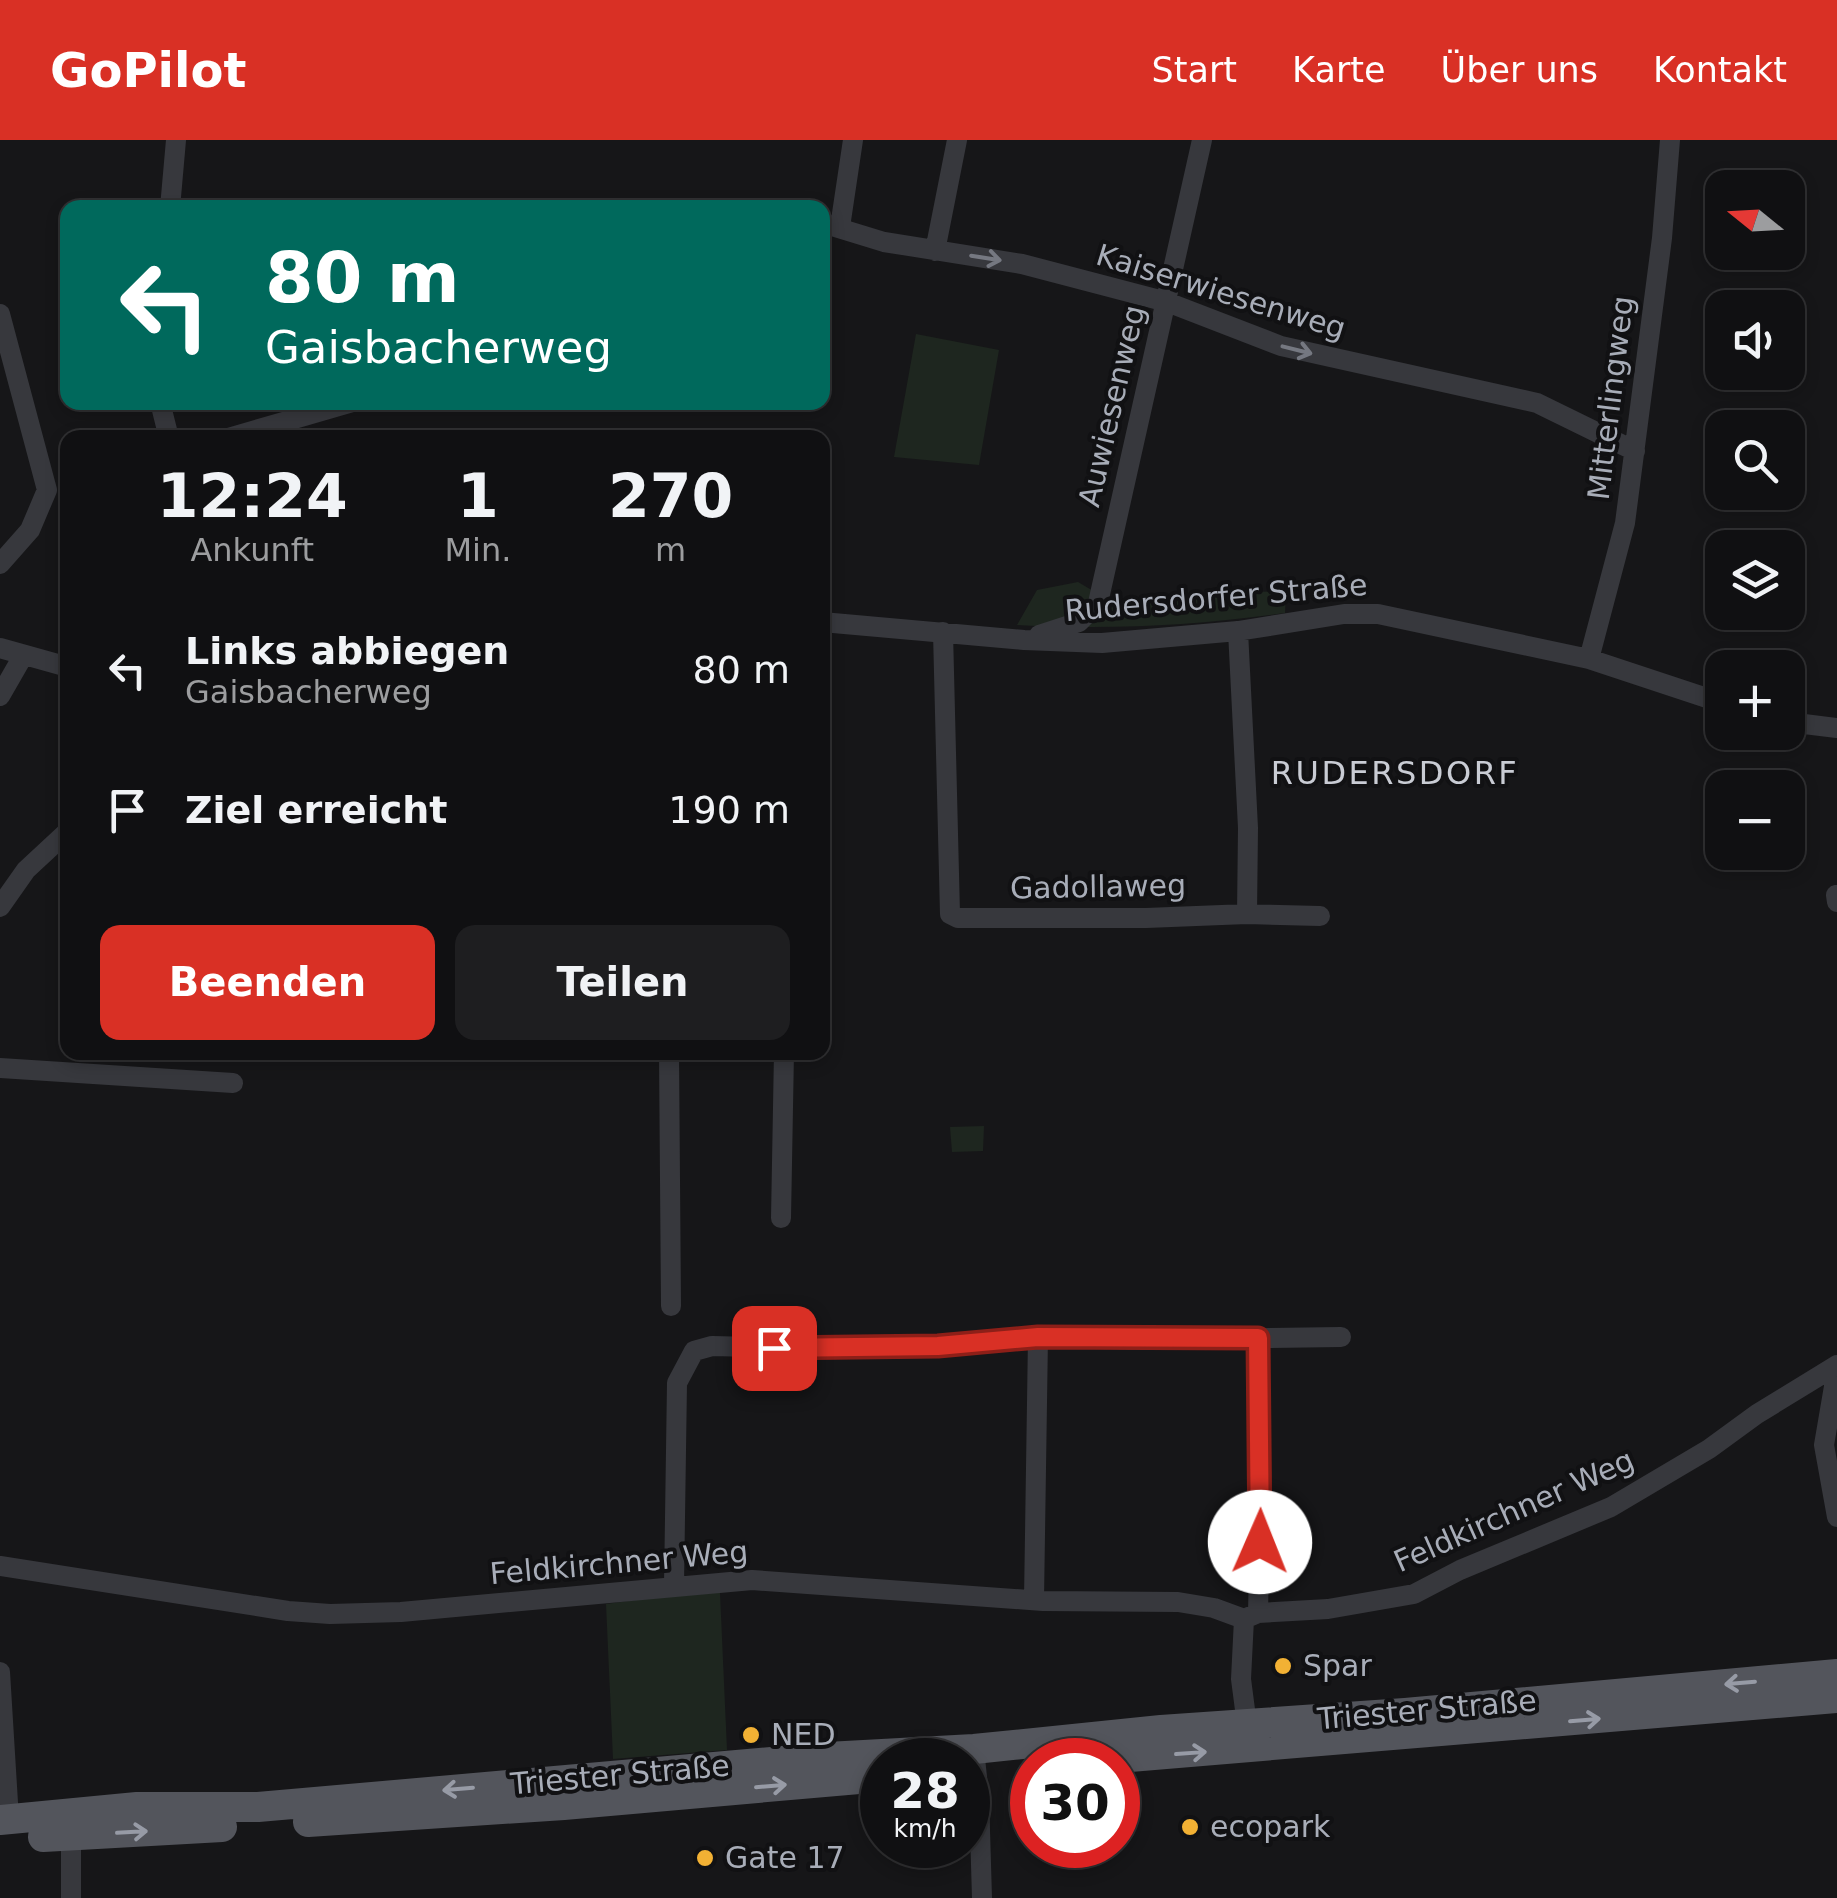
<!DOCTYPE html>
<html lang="de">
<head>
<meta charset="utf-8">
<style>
	body { margin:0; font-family:"DejaVu Sans",sans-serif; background:#1e1e20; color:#f1f3f6; height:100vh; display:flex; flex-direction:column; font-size:38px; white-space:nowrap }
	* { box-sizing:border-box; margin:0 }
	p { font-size:32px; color:#9c9d9f }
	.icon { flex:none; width:55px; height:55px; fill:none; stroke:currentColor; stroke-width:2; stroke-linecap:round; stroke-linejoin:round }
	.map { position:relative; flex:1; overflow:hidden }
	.details { position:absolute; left:60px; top:290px; width:770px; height:630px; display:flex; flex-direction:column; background:#101012; border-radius:20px; box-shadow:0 5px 15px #0003,0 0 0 2px #303032 }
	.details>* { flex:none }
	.top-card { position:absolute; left:60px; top:60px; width:770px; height:210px; border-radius:20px; box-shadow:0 5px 15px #0003,0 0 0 2px #303032; background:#00695c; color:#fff; overflow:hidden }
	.needle { width:65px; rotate:288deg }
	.tools { position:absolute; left:1705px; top:30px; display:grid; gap:20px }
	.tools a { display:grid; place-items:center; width:100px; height:100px; border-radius:20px; background:#101012; box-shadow:0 5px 15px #0003,0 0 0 2px #303032; font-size:50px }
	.speed { position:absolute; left:860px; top:1598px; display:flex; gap:20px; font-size:50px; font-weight:700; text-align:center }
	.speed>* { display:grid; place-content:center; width:130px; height:130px; border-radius:50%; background:#101012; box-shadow:0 5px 15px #0003,0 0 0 2px #303032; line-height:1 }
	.speed small { font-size:25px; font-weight:400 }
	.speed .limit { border:15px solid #d22; background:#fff; color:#111 }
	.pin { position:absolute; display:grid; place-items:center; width:85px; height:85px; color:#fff; margin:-42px; border-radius:20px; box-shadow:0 5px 15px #0006 }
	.me { position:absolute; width:110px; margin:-55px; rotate:1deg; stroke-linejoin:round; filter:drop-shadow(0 0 8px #0008) }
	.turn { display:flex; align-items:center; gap:35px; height:210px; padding:0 40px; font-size:45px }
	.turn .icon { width:130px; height:130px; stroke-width:2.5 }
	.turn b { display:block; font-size:70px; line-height:85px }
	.eta { display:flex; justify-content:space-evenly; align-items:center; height:170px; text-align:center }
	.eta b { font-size:60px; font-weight:600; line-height:70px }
	.cta { display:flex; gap:20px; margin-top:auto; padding:20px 40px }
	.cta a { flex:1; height:115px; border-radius:20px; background:#d93025; color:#fff; font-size:40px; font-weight:600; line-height:115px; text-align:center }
	.cta a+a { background:#1e1e20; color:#f1f3f6 }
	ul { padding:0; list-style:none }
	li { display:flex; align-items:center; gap:30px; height:140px; padding:0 40px }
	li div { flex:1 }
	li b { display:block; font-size:38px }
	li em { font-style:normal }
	header { display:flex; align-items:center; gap:60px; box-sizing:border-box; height:140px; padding:0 50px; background:#d93025; color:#fff }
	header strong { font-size:48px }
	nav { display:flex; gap:55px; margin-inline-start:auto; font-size:35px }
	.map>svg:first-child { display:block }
	.green { fill:#1e261f }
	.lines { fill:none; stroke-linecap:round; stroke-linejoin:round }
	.minor { stroke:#37383d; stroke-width:20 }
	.primary { stroke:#53555c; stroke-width:30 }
	.oneway { stroke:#757881 }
	.oneway2 { stroke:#979ba6 }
	.route-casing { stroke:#8d1f18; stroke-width:25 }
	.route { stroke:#d93025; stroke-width:18 }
	.poi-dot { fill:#f2b134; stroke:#111113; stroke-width:4 }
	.labels { text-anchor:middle; stroke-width:8; stroke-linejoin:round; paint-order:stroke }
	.street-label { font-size:30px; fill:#a8adb8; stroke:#111113 }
	.poi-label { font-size:30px; fill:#a8adb8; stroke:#111113; text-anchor:start }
	.neighbourhood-label { font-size:32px; letter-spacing:2.5px; fill:#c9ccd4; stroke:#111113 }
</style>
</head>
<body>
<header>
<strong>GoPilot</strong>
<nav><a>Start</a><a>Karte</a><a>Über uns</a><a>Kontakt</a></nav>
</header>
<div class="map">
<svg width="1837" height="1758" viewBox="0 0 1837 1758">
	<rect width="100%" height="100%" fill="#161618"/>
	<path class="green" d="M 916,194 L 999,210 L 979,325 L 894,317 Z
		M 1078,442 L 1112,462 L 1194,451 L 1286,452 L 1285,473 C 1195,486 1107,490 1017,485 L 1037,450 Z
		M 984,986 L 983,1011 L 952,1012 L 950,987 Z
		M 688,1453 L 720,1453 L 727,1610 L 613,1619 L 606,1464 Z"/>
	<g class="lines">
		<path class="minor" d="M 170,68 L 176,0
			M 753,68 L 768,68
			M 822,83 L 884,102 L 1022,124 L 1167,162 L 1281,206 L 1537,263 L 1635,311
			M 840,87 L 853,0
			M 935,111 L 957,0
			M 0,174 L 47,350 L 30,390 L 0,424
			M 160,262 L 169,298
			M 228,298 L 353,262
			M 822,482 L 1024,500 L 1102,503 L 1238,491 L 1344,474 L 1378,474 L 1589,519 L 1722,563
			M 943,492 L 950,774 L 958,778 L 1146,778 L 1247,774 L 1248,688 L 1238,491
			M 1039,495 L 1079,482 L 1098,463 L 1202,0
			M 0,508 L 68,527
			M 1589,519 L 1625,383 L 1662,98 L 1670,0
			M 0,556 L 23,516
			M 1788,582 L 1837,588
			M 1836,755 L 1837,762
			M 0,767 L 26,730 L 68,691
			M 1247,774 L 1320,776
			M 669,912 L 671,1166
			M 0,928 L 233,943
			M 781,1078 L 784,912
			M 1837,1229 L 1824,1305 L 1837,1377
			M 0,1426 L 288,1471 L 330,1474 L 401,1472 L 752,1440 L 1043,1461 L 1178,1462 L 1214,1468 L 1244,1479 L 1258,1473 L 1328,1469 L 1414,1454 L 1460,1430 L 1611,1367 L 1709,1309 L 1757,1274 L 1837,1225
			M 674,1445 L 677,1243 L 694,1211 L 712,1206 L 841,1209 L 938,1206 L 1038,1197 L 1147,1200 L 1341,1197
			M 1034,1460 L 1038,1197
			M 1258,1473 L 1260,1379 L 1258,1198
			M 1244,1479 L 1241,1539 L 1247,1585
			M 0,1532 L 9,1679
			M 974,1609 L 979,1656 L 982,1758
			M 71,1695 L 71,1758"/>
		<path class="primary" d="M 1094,1620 L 1837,1558
			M 0,1680 L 137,1667 L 258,1667 L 827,1617 L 974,1609 L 1161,1590 L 1405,1573 L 1837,1534
			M 308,1682 L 564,1665 L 882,1637
			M 43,1697 L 222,1687"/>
	</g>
	<defs><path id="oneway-shaft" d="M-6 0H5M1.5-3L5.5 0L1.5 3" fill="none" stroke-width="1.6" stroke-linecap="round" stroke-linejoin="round" transform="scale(2.5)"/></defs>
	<g class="oneway">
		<use href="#oneway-shaft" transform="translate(986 118) rotate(9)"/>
		<use href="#oneway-shaft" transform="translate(1297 210) rotate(14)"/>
	</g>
	<g class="oneway2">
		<use href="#oneway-shaft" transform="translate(1740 1543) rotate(175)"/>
		<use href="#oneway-shaft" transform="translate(1585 1580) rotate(-5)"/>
		<use href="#oneway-shaft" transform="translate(1191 1613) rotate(-4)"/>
		<use href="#oneway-shaft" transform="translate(771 1646) rotate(-5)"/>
		<use href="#oneway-shaft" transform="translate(458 1649) rotate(175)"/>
		<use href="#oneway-shaft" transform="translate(132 1692) rotate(-3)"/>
	</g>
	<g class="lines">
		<g class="route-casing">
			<path id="route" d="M 774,1208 L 938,1206 L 1038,1197 L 1258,1198 L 1260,1402"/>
		</g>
		<use href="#route" class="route"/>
	</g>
	<g class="poi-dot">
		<circle cx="1283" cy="1526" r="10"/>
		<circle cx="751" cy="1595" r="10"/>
		<circle cx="1190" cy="1687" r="10"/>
		<circle cx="705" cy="1718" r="10"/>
	</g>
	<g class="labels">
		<g class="street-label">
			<text transform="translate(1221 152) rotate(17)" y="10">Kaiserwiesenweg</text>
			<text transform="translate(1611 258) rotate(-83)" y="10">Mitterlingweg</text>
			<text transform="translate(1112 266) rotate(-77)" y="10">Auwiesenweg</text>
			<text transform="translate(1216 458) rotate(-5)" y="10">Rudersdorfer Straße</text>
			<text transform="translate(1098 747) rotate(-1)" y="10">Gadollaweg</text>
			<text transform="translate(1514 1371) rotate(-24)" y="10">Feldkirchner Weg</text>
			<text transform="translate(619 1423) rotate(-5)" y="10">Feldkirchner Weg</text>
			<text transform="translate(1427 1570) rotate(-5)" y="10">Triester Straße</text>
			<text transform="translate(620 1635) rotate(-5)" y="10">Triester Straße</text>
		</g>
		<g class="poi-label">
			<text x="1303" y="1536">Spar</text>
			<text x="771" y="1605">NED</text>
			<text x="1210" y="1697">ecopark</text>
			<text x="725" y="1728">Gate 17</text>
		</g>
		<g class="neighbourhood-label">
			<text x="1395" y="644">RUDERSDORF</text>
		</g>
	</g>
</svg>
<div class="tools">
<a><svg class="needle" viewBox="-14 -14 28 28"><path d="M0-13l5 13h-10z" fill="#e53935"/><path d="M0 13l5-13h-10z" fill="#9c9d9f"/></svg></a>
<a><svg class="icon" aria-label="sound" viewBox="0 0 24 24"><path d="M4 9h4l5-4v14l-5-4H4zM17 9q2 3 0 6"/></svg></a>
<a><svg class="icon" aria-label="search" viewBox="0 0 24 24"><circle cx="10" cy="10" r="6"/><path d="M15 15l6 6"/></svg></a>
<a><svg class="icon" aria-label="layers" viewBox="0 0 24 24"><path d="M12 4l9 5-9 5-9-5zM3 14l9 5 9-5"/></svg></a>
<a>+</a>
<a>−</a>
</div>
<div class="speed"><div>28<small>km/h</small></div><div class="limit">30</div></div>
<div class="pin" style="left:774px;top:1208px;background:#d93025"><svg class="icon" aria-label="arrive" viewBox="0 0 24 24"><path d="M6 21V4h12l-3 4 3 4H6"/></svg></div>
<svg class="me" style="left:1260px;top:1402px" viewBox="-20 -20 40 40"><circle r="19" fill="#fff"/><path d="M0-13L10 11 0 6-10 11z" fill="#d93025"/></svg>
<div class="top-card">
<div class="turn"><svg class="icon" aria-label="left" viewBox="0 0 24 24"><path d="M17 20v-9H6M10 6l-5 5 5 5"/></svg><div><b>80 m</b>Gaisbacherweg</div></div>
</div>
<section class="details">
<div class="eta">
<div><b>12:24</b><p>Ankunft</p></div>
<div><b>1</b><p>Min.</p></div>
<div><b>270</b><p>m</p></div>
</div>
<ul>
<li><svg class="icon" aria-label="left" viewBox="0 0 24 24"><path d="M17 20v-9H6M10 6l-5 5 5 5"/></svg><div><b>Links abbiegen</b><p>Gaisbacherweg</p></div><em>80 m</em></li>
<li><svg class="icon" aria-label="arrive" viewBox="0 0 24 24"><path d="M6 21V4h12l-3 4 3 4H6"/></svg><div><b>Ziel erreicht</b></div><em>190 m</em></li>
</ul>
<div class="cta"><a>Beenden</a><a>Teilen</a></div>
</section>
</div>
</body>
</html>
